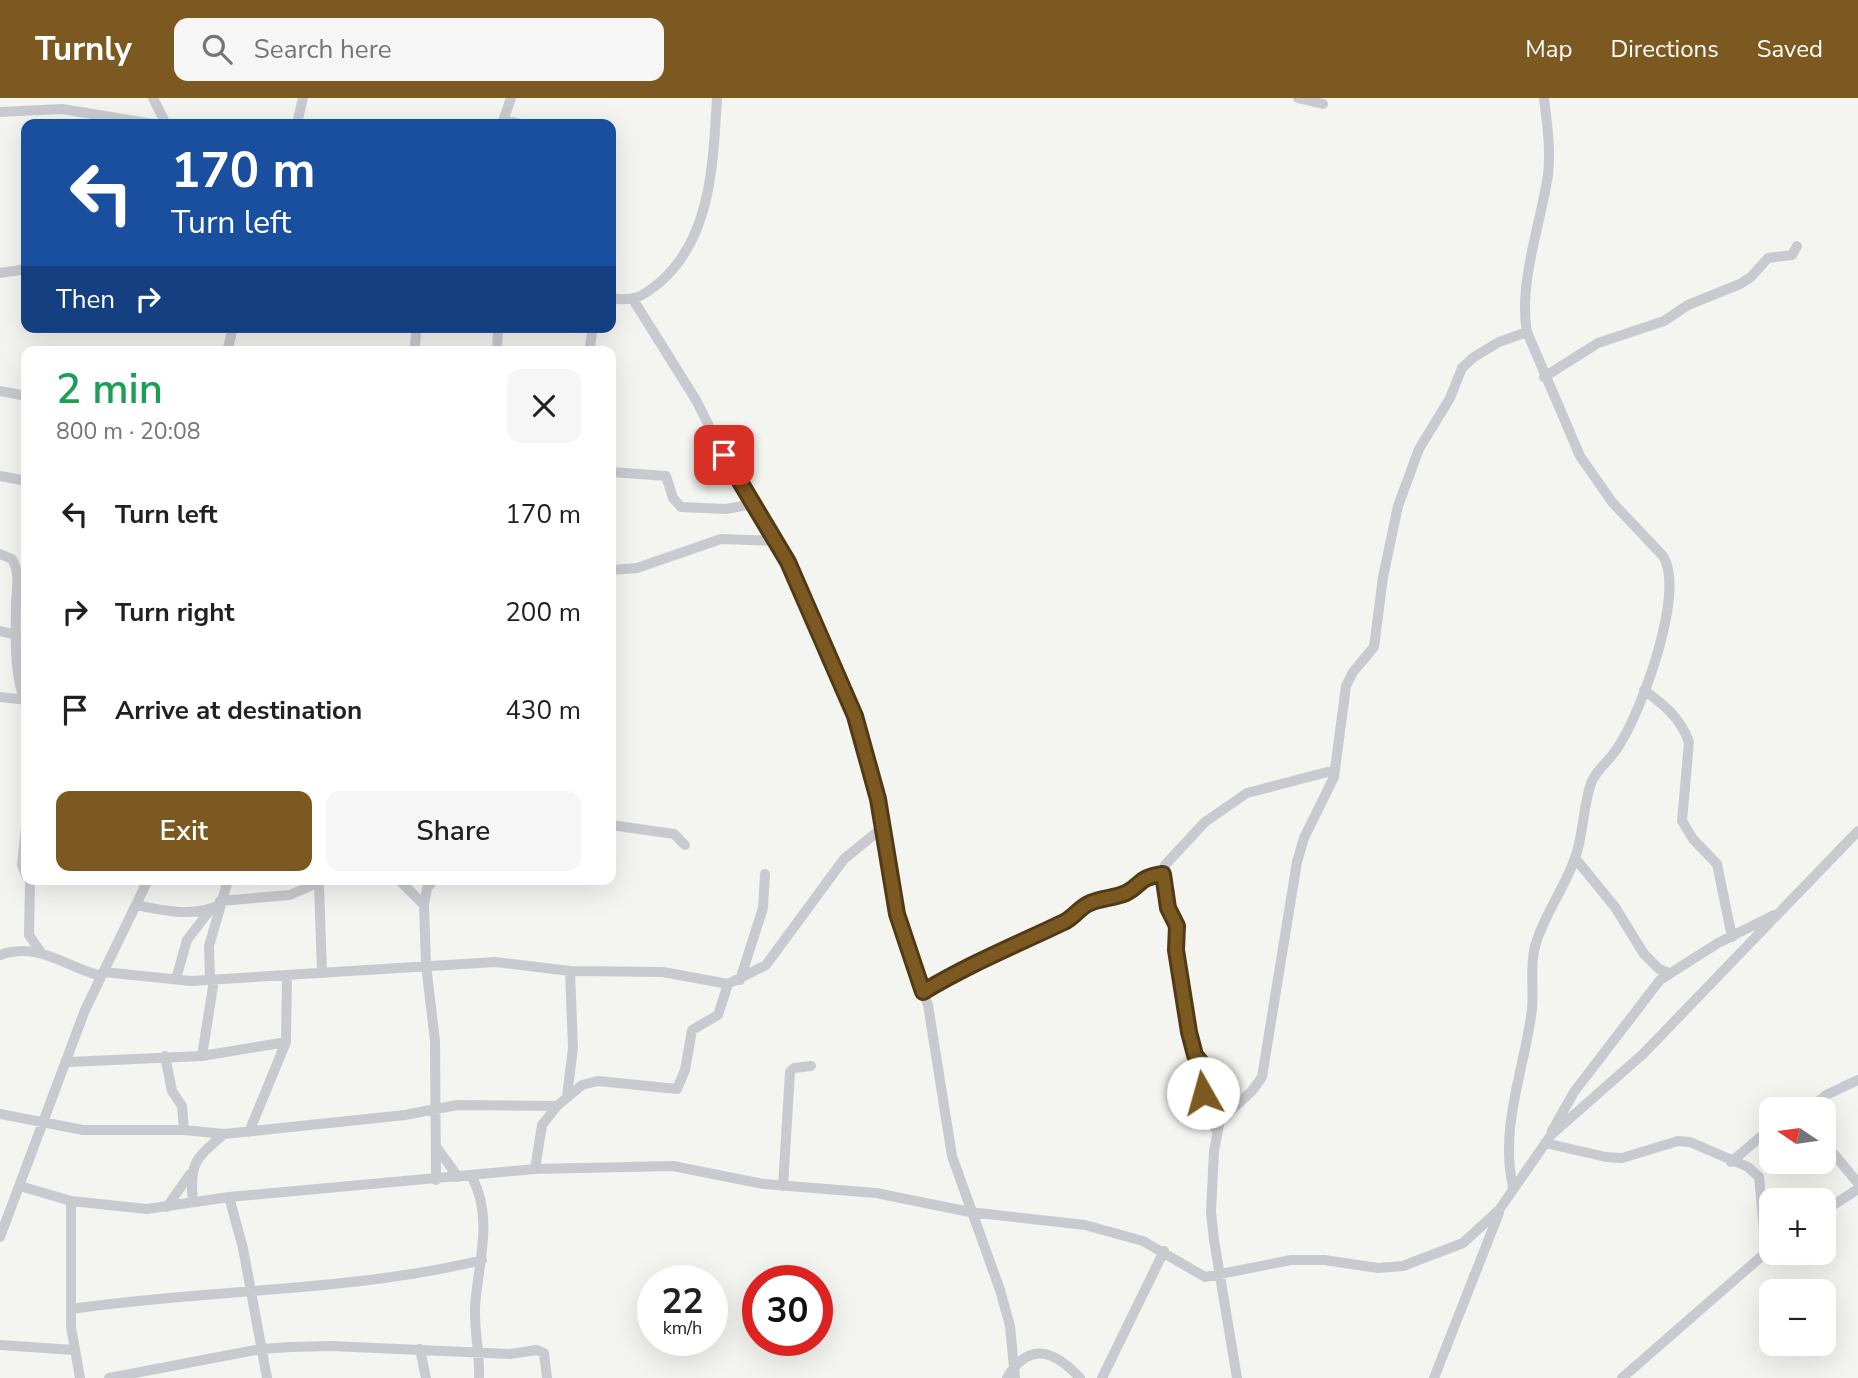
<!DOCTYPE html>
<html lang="en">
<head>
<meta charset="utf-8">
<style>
	body { margin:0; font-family:"Nunito Sans",sans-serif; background:#f6f6f6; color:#202124; height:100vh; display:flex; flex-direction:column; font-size:26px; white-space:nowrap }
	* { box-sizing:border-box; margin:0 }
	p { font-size:23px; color:#757577 }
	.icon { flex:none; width:38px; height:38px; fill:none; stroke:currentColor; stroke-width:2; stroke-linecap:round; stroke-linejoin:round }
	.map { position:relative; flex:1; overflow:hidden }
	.panel { position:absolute; left:21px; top:248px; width:595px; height:539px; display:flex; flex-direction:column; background:#fff; border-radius:14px; box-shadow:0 7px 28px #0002 }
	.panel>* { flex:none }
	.guide { position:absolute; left:21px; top:21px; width:595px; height:214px; border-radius:14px; box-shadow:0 7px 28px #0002; background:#1a4fa0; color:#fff; overflow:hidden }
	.needle { width:46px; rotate:283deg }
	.fabs { position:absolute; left:1759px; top:999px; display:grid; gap:14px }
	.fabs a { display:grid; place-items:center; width:77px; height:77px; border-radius:14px; background:#fff; box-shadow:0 7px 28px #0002; font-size:35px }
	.speed { position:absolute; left:637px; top:1167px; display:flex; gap:14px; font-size:35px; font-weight:700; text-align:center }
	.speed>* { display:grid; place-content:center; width:91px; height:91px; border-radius:50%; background:#fff; box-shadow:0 7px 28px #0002; line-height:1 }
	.speed small { font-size:18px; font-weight:400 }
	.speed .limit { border:10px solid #d22; background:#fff; color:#111 }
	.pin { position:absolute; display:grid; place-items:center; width:60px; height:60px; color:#fff; margin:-30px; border-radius:14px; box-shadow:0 4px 10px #0006 }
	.me { position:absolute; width:77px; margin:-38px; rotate:353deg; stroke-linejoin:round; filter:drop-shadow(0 0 5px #0008) }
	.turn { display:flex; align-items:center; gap:24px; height:147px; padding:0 35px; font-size:32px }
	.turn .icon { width:91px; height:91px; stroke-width:2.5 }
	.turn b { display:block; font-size:49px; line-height:60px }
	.then { display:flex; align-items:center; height:66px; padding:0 35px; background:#0003; gap:14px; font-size:26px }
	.round { display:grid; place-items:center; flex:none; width:74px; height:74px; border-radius:14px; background:#f6f6f6 }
	.summary { display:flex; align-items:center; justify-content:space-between; height:119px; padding:0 35px }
	h1 { font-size:42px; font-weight:600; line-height:52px; color:#1e9e55 }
	.cta { display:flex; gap:14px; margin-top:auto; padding:14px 35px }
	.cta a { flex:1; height:80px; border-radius:14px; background:#7c5920; color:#fff; font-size:28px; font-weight:600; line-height:80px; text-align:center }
	.cta a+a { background:#f6f6f6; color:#202124 }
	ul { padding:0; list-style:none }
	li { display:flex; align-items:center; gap:21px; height:98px; padding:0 35px }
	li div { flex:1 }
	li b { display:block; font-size:26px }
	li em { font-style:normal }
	header { display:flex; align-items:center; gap:42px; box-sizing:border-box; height:98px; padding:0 35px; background:#7c5920; color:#fff }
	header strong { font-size:33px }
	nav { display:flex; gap:38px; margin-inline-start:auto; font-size:24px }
	.search { width:490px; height:63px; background:#f6f6f6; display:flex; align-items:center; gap:18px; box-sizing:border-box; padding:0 24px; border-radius:14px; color:#757577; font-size:26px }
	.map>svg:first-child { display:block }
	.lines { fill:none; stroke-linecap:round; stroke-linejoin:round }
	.street { stroke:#c9cacf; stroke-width:10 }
	.route-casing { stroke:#513a15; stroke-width:18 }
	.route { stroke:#7c5920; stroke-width:12 }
</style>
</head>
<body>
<header>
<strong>Turnly</strong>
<div class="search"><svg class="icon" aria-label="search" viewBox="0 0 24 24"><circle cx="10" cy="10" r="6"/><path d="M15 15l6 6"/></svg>Search here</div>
<nav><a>Map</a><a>Directions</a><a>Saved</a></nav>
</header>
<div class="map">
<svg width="1858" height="1280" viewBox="0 0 1858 1280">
	<rect width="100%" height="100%" fill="#f4f5f1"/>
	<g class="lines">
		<path class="street" d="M 153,0 L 166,26
			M 1298,0 L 1323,6
			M 0,14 L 62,11 L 153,26
			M 504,22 L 521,26
			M 297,26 L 303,0
			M 502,26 L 511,0
			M 0,175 L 26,171
			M 611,200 C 633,204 642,199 659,185 C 712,140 713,64 717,0
			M 634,203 L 696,302 L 734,377 L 787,464 L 855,618 L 879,701 L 881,731 L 904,845 L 928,907 L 952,1058 L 1000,1192 L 1010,1228 L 1015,1280
			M 227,254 L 233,229
			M 414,254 L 417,229
			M 497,254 L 498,229
			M 589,254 L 593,229
			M 1544,279 L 1598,245 L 1664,223 L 1688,207 L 1740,186 L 1751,179 L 1768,160 L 1792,157 L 1797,148
			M 0,293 L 26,298
			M 611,374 L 666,378 L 673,400 L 681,409 L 726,411 L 753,406
			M 0,378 L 26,383
			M 0,456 L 12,461 C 20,475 17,489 16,504 C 16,535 13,577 26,605
			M 611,472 L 637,470 L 721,441 L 776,443
			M 0,533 L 17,537
			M 1644,592 C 1664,607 1680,619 1689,644 L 1682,723 L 1693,741 L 1717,766 L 1732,839
			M 0,599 L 26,602
			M 611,727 L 674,736 L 685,747
			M 26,729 L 22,767 L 26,777
			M 1575,760 L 1615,809 L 1644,856 L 1659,871 L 1669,875
			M 30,782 L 29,837 L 40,853
			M 399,782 L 424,807
			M 434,782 L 427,790 L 424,807 L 426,867 L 435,943 L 436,1082
			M 319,787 L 322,875
			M 220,803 L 290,797 L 324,782
			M 136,807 C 162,812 194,820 219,807
			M 0,857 C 37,843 66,869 101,878
			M 103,874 L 191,883 L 495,864 L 570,873 L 663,874 L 728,886 L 766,867 L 844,761 L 881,731
			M 176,881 L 187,842 L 210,812
			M 210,882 L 209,848 L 228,782
			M 740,882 L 763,810 L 765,776
			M 924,894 C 968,866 1016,847 1064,824 C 1073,820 1080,809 1090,805 C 1101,800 1115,800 1126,795 C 1144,786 1137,780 1163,776
			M 165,958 L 172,993 L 182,1008 L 184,1032
			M 202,958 L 214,882
			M 68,964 L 202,958 L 286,944
			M 567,998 L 573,950 L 570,873
			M 1809,1012 L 1826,997 L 1858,982
			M 0,1016 L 83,1032 L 184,1032 L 224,1036 L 405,1017 L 457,1007 L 557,1008
			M 1217,1033 C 1200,1011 1206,997 1207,972 L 1195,957 L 1189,934 L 1176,852 L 1177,828 L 1168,810 L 1162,783 L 1165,767 L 1205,724 L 1247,695 L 1335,672
			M 1552,1033 L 1574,994 L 1660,882 L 1718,845 L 1774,817
			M 249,1034 L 286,944 L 287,878
			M 1824,1044 L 1858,1085
			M 1545,1045 L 1606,1059 L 1622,1060 L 1678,1043 L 1690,1044 L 1748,1069 L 1759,1079 L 1766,1153
			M 437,1050 L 458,1079
			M 1731,1064 L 1771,1030
			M 535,1071 L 542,1027 L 557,1008 L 582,987 L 598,983 L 677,991 L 685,972 L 692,932 L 718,917 L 728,886
			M 472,1079 C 494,1121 478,1164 475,1209 C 474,1232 480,1256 479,1280
			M 20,1088 L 71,1103 L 147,1111 L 229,1099 L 535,1071 L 673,1068 L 764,1086 L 876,1095 L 970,1114 L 1085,1127 L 1143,1143 L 1205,1179 L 1291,1162 L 1324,1162 L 1378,1170 L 1403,1168 L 1463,1145 L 1499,1112 L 1551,1037 L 1643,956 L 1858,733
			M 783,1088 L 790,974 L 794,970 L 811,968
			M 1513,1089 C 1499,1029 1525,970 1532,911 C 1534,889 1529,864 1537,842 C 1546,814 1565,789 1575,760 C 1584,736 1583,704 1592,683 C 1598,670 1611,661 1618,649 C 1641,615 1686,494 1663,458 L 1612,404 L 1580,358 L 1527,234 C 1518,187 1541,124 1548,77 C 1551,52 1547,25 1544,0
			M 229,1099 L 243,1150 L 267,1280
			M 71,1103 L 71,1229 L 80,1280
			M 193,1104 C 189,1065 195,1061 224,1036
			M 167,1109 L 190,1076
			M 1824,1113 L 1858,1091
			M 0,1139 L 85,912 L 148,782
			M 71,1211 C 205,1191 352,1194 482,1162
			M 0,1247 L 74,1252
			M 420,1251 L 426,1280
			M 109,1280 L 261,1251 L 291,1249 L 331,1248 L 510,1256 L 537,1252 L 544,1255 L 547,1280
			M 1007,1280 C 1029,1242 1055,1253 1080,1280
			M 1102,1280 L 1164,1153
			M 1237,1280 L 1214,1142 L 1211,1114 L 1214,1053 L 1220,1022 L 1252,993 L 1262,979 L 1297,764 L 1304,740 L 1334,679 L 1346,588 L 1353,574 L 1374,549 L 1383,479 L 1398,408 L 1419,351 L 1450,300 L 1462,270 L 1474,259 L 1499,244 L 1527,234
			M 1434,1280 L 1499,1115
			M 1622,1280 L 1771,1150"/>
	</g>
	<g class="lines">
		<g class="route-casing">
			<path id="route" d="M 724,357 L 788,464 L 855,618 L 878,701 L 897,816 L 923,894 C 969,866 1016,847 1064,824 C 1073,820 1080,809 1090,805 C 1101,800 1115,800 1126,795 C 1143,786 1137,780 1163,776 L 1168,810 L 1177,828 L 1176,852 L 1189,934 L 1195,957 L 1207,972 L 1203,995"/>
		</g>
		<use href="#route" class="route"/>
	</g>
</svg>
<div class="fabs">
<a><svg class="needle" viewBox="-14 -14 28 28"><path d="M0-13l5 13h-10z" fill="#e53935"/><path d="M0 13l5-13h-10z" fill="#757577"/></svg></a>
<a>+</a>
<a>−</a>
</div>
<div class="speed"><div>22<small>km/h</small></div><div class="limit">30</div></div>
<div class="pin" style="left:724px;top:357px;background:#d93025"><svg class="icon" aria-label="arrive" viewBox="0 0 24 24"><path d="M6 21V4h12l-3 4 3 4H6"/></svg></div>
<svg class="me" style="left:1203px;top:995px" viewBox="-20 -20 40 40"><circle r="19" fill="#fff"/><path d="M0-13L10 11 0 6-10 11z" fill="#7c5920"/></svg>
<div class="guide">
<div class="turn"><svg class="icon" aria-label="left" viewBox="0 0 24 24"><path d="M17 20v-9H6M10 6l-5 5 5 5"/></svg><div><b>170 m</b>Turn left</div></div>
<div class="then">Then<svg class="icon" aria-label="right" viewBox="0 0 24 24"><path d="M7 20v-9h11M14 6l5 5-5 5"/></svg></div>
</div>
<section class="panel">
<div class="summary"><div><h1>2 min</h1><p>800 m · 20:08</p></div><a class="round"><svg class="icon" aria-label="close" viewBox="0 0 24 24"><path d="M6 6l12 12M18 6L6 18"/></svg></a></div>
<ul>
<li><svg class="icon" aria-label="left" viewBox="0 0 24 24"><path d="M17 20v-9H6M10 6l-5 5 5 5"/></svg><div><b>Turn left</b></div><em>170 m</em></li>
<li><svg class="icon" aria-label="right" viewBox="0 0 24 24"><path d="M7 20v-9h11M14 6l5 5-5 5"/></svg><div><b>Turn right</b></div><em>200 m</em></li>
<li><svg class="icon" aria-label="arrive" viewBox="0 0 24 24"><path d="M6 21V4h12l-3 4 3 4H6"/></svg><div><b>Arrive at destination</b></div><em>430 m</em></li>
</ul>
<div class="cta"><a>Exit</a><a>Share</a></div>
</section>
</div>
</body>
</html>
